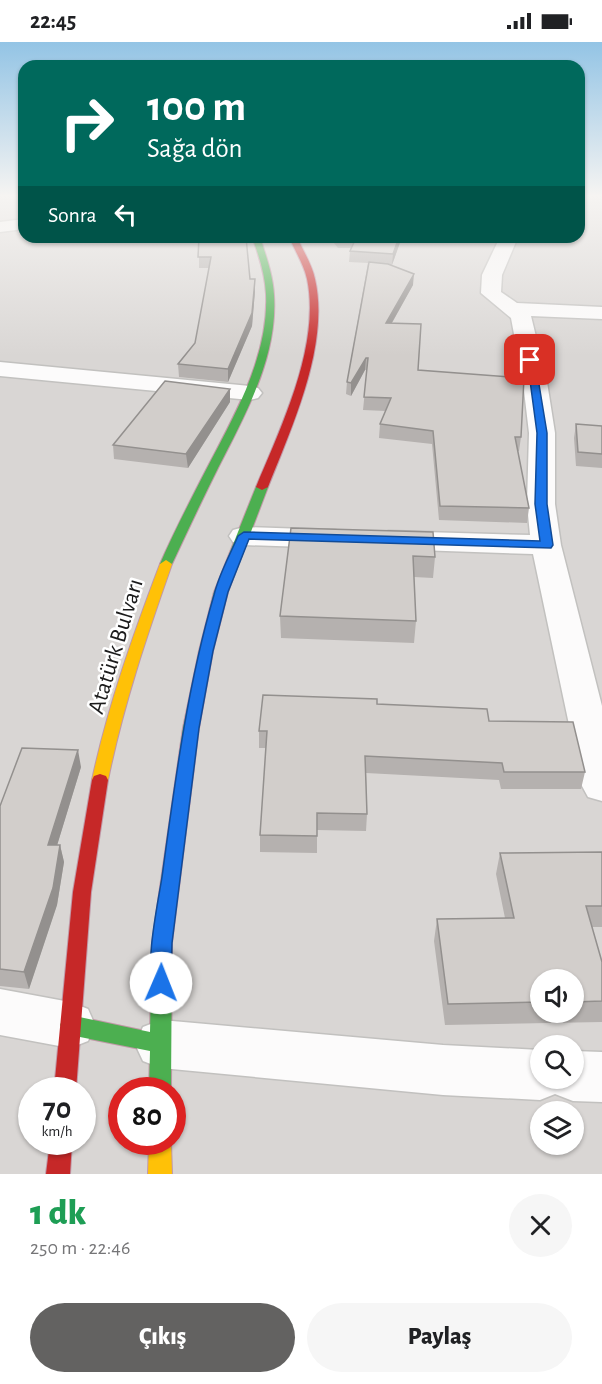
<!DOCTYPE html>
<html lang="tr">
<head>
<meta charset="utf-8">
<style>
	body { margin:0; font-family:"Alegreya Sans",sans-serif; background:#f6f6f6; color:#202124; height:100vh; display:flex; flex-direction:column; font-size:22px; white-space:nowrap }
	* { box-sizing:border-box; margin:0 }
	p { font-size:20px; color:#757577 }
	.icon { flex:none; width:33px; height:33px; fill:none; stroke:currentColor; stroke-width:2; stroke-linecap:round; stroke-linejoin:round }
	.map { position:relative; height:1132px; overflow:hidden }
	.details { display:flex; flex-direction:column; background:#fff; flex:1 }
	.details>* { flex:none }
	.banner { position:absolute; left:18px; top:18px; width:567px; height:183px; border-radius:18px; box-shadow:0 2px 4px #0004; background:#00695c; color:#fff; overflow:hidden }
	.fabs { position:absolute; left:530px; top:927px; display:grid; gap:12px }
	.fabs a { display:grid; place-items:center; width:54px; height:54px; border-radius:50%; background:#fff; box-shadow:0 2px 4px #0004; font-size:30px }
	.speed { position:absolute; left:18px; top:1035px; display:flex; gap:12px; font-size:30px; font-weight:700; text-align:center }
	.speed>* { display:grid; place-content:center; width:78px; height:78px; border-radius:50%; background:#fff; box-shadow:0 2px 4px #0004; line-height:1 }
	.speed small { font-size:15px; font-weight:400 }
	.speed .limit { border:9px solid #d22; background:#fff; color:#111 }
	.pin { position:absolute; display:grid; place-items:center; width:51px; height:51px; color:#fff; margin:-26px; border-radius:12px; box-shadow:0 3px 9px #0006 }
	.me { position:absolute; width:66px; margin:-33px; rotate:1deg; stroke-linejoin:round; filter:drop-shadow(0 0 4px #0008) }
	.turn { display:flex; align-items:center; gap:21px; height:126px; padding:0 30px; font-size:27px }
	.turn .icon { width:78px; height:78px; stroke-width:2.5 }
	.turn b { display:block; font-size:42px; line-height:51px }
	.then { display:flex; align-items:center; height:57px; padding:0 30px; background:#0003; gap:12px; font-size:22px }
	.round { display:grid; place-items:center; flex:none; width:63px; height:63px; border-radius:32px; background:#f6f6f6 }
	.summary { display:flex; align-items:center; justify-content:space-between; height:102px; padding:0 30px }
	h1 { font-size:36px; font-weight:800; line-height:45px; color:#1e9e55 }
	.action { display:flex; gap:12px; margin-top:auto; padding:12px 30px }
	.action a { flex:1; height:69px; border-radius:36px; background:#636261; color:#fff; font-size:24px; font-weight:800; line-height:69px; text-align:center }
	.action a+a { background:#f6f6f6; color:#202124 }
	.status { display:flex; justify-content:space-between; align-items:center; height:42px; padding:0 30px; background:#fff; direction:ltr }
	.status svg { height:16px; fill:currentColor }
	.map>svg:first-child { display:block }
	.residential { fill:#d9d6d4; fill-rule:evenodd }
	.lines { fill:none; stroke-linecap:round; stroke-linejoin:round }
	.street-casing { stroke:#c2c1bf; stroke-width:3 }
	.fast-casing { stroke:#c198a7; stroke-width:2 }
	.slow-casing { stroke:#c198a7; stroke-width:2 }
	.jam-casing { stroke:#c198a7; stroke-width:2 }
	.street { fill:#fcfbfb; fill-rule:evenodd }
	.fast { fill:#4caf50; fill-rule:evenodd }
	.slow { fill:#ffc107; fill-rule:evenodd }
	.jam { fill:#c62828; fill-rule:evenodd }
	.wall { fill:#b5b1af; fill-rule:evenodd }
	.shaded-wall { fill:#93908e }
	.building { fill:#d2cecb; stroke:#93908e; stroke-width:1.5 }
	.route { fill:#1a73e8; stroke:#114b97; stroke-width:1.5 }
	.labels { text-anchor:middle; stroke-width:5; stroke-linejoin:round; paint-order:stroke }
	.street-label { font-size:24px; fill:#1b1b1b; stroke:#fff }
</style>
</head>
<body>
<div class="status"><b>22:45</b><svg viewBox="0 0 49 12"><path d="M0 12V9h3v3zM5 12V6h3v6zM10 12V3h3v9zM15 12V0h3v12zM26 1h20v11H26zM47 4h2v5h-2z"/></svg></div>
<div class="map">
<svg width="602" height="1132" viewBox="0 0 602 1132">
	<rect width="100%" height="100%" fill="#eae6e2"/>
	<path class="residential" d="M 0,155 L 24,155 L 24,195 L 579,195 L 579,155 L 602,155 L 602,1132 L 0,1132 ZM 540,938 L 573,938 L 573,970 L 540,970 ZM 540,1004 L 573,1004 L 573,1036 L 540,1036 ZM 32,1048 L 82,1048 L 82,1100 L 32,1100 ZM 122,1048 L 172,1048 L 172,1100 L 122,1100 ZM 540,1070 L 573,1070 L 573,1102 L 540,1102 Z"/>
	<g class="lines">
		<g class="street-casing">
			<path id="street" d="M 24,177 L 24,187 L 0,190 L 0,180 Z
				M 500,195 L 518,195 L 502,233 L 501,250 L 517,261 L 602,265 L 602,277 L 531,274 L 547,340 L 555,391 L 555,462 L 561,503 L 602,664 L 602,759 L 588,755 L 582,744 L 533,512 L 389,507 L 378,504 L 374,498 L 378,492 L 389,489 L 530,493 L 527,462 L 529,391 L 523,340 L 511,276 L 481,251 L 482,233 Z
				M 0,320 L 250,344 L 258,346 L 262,351 L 258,356 L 250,358 L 0,334 Z
				M 244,485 L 335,488 L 346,491 L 350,497 L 346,503 L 335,506 L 244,503 L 233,500 L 229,494 L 233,488 Z
				M 0,947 L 70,960 L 88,967 L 95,983 L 88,999 L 70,1006 L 0,993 Z
				M 161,978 L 443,1003 L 540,1008 L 540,1036 L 573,1036 L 573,1009 L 602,1010 L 602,1060 L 573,1059 L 555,1052 L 540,1058 L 443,1053 L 161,1026 L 143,1019 L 135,1002 L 143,985 Z"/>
		</g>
		<g class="fast-casing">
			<path id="fast" d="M 252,195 L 260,195 C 266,214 273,233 274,253 C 278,315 245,373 218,426 C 202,458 187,490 172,522 L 166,526 L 161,525 L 160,522 C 174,490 190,459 206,428 C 234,374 269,315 266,252 C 265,232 259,214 252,195 Z
				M 262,442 L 268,445 L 228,550 L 213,609 L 199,686 L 172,901 L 171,1048 L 149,1048 L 150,1009 L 70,993 L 63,990 L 60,983 L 63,976 L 70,973 L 150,990 L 152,901 L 183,686 L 199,609 L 214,550 L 256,445 Z"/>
		</g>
		<g class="slow-casing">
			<path id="slow" d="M 166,518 L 172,522 C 147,593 123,664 108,738 L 106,742 L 100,744 L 94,742 L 92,738 C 108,664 133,593 160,522 Z
				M 149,1100 L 171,1100 L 172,1132 L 148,1132 Z"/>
		</g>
		<g class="jam-casing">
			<path id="jam" d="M 289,195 L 297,195 C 303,209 312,222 315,237 C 330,302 292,385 268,445 L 262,448 L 256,445 C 281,385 321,303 307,237 C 304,223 295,209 289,195 Z
				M 100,732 L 106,734 L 108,738 L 91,850 L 76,1048 L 54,1048 L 73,850 L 92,738 L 94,734 Z
				M 50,1100 L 72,1100 L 70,1132 L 46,1132 Z"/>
		</g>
		<use href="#street" class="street"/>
		<use href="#fast" class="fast"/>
		<use href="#slow" class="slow"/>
		<use href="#jam" class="jam"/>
	</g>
	<path class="wall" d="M 199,195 L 250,237 L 255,249 L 252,284 L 228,340 L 179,335 L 178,322 L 195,301 L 209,226 L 199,226 Z
		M 329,195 L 402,195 L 392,223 L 391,223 L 413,243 L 392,281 L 418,328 L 521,395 L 519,409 L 518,409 L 529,466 L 527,481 L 439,478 L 432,402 L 379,396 L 380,382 L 386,369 L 363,368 L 367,328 L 365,328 L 351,354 L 346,352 L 347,340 L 368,221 L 349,220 L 350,209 L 351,206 L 338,206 Z
		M 230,347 L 230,360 L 188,426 L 114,417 L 113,403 Z
		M 576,382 L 602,384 L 602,426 L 576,424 L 574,396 Z
		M 291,486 L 435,515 L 433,536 L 414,535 L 416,579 L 414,601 L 281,596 L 280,574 Z
		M 377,662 L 489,679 L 585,730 L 581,747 L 501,747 L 499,738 L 366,731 L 367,772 L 366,789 L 317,788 L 317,811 L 260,810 L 260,793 L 266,706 L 259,706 L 259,689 Z
		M 81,725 L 57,803 L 60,803 L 64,820 L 57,863 L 29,947 L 0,944 L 0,764 Z
		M 602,810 L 602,885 L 592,885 L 602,920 L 602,980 L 445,983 L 434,899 L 437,877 L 505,876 L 496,832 L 500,811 ZM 540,938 L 573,938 L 573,970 L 540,970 Z"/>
	<path class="shaded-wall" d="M 399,195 L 402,195 L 392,223 L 393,212 Z
		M 414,232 L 413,243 L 385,293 L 386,281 Z
		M 255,237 L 255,249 L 252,284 L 228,340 L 228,327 Z
		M 366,316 L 365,328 L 351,354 L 351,341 Z
		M 230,347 L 230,360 L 188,426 L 186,412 Z
		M 78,708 L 81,725 L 52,820 L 48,803 Z
		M 60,803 L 64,820 L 57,863 L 29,947 L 24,930 Z"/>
	<path class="building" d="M 199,195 L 246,195 L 250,237 L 255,237 L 252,271 L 228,327 L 178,322 L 195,301 L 211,215 L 198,215 Z
		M 339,195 L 338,195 L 399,195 L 393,212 L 350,209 L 356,196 Z
		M 369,220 L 388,222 L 414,232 L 386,281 L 421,282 L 418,328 L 524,336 L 521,395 L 515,395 L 529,466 L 440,464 L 433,389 L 380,382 L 391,356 L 364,355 L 368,316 L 366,316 L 351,341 L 347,340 Z
		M 165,339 L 230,347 L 186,412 L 113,403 Z
		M 576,382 L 602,384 L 602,412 L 578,410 Z
		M 291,486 L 433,490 L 435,515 L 413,514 L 416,579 L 280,574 Z
		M 263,653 L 377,657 L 377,662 L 487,667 L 489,679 L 573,680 L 585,730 L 504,730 L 502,721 L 365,714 L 367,772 L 317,771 L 317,794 L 260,793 L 267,689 L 259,689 Z
		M 22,706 L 78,708 L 48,803 L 60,803 L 53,846 L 24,930 L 0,927 L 0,764 Z
		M 602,810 L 602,864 L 586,864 L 602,920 L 602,959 L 573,960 L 573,938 L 540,938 L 540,960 L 448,962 L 437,877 L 514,876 L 500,811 Z"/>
	<linearGradient id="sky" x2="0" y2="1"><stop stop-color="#93c4e5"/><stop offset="0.49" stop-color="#f6f4f2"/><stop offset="1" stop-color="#f6f4f2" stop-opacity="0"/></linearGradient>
	<rect width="602" height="314" fill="url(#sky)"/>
	<path class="route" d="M 527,316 L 535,318 L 547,391 L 547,462 L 553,503 L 551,506 L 249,497 L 228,550 L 213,609 L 199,686 L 172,901 L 171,941 L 169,948 L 161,950 L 154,948 C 144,925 158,861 162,835 C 175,740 187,645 214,553 C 219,532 230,513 238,494 L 244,490 L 540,499 L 535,462 L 537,391 Z"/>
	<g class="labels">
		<g class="street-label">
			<text transform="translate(115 604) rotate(-73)" y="8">Atatürk Bulvarı</text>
		</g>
	</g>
</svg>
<div class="fabs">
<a><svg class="icon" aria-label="sound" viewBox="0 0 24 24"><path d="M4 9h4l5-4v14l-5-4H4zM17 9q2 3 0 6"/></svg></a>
<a><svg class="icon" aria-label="search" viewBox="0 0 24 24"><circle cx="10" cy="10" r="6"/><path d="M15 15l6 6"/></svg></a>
<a><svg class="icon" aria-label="layers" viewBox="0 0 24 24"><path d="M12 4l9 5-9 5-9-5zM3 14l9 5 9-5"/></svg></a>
</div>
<div class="speed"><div>70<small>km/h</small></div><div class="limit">80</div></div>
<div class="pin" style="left:530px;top:318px;background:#d93025"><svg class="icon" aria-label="arrive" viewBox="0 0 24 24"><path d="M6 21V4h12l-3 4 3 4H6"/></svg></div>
<svg class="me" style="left:161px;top:941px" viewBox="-20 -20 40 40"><circle r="19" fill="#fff"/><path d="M0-13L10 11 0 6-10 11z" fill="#1a73e8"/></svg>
<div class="banner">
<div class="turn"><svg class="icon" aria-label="right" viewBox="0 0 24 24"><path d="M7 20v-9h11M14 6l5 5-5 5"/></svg><div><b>100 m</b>Sağa dön</div></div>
<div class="then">Sonra<svg class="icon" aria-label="left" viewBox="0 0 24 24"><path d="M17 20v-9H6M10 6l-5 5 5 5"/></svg></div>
</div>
</div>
<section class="details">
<div class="summary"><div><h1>1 dk</h1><p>250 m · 22:46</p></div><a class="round"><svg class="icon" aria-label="close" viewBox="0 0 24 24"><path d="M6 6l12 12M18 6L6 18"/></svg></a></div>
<div class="action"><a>Çıkış</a><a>Paylaş</a></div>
</section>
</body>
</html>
